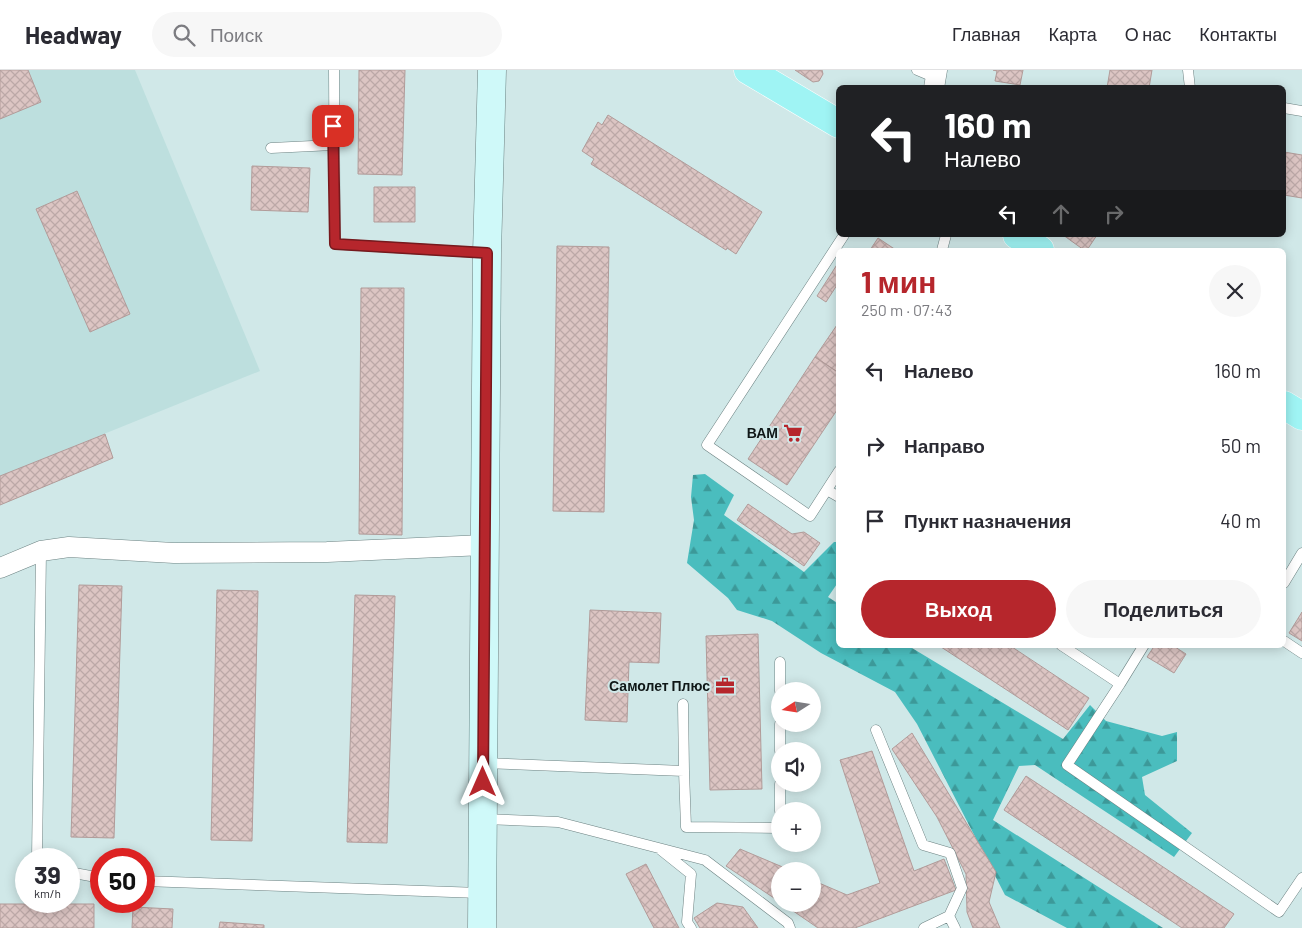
<!DOCTYPE html>
<html lang="ru">
<head>
<meta charset="utf-8">
<style>
	body { margin:0; font-family:Barlow,sans-serif; background:#f7f7f7; color:#2b2b33; height:100vh; display:flex; flex-direction:column; font-size:19px; white-space:nowrap }
	* { box-sizing:border-box; margin:0 }
	p { font-size:16px; color:#7c7c81 }
	.icon { flex:none; width:28px; height:28px; fill:none; stroke:currentColor; stroke-width:2; stroke-linecap:round; stroke-linejoin:round }
	.map { position:relative; flex:1; overflow:hidden }
	.side { position:absolute; left:836px; top:178px; width:450px; height:400px; display:flex; flex-direction:column; background:#fff; border-radius:8px; box-shadow:0 2px 12px #0003 }
	.side>* { flex:none }
	.banner { position:absolute; left:836px; top:15px; width:450px; height:152px; border-radius:8px; box-shadow:0 2px 12px #0003; background:#202124; color:#fff; overflow:hidden }
	.needle { width:32px; rotate:258deg }
	.tools { position:absolute; left:771px; top:612px; display:grid; gap:10px }
	.tools a { display:grid; place-items:center; width:50px; height:50px; border-radius:50%; background:#fff; box-shadow:0 2px 12px #0003; font-size:25px }
	.speed { position:absolute; left:15px; top:778px; display:flex; gap:10px; font-size:25px; font-weight:700; text-align:center }
	.speed>* { display:grid; place-content:center; width:65px; height:65px; border-radius:50%; background:#fff; box-shadow:0 2px 12px #0003; line-height:1 }
	.speed small { font-size:12px; font-weight:400 }
	.speed .limit { border:8px solid #d22; background:#fff; color:#111 }
	.pin { position:absolute; display:grid; place-items:center; width:42px; height:42px; color:#fff; margin:-21px; border-radius:10px; box-shadow:0 2px 8px #0006 }
	.me { position:absolute; width:55px; margin:-28px; rotate:0deg; stroke-linejoin:round; filter:drop-shadow(0 0 4px #0008) }
	.turn { display:flex; align-items:center; gap:18px; height:105px; padding:0 25px; font-size:22px }
	.turn .icon { width:65px; height:65px; stroke-width:2.5 }
	.turn b { display:block; font-size:35px; line-height:42px }
	.lanes { display:flex; align-items:center; height:48px; padding:0 25px; background:#0003; justify-content:center; gap:25px; direction:ltr }
	.lanes .off { opacity:.35 }
	.round { display:grid; place-items:center; flex:none; width:52px; height:52px; border-radius:26px; background:#f7f7f7 }
	.summary { display:flex; align-items:center; justify-content:space-between; height:85px; padding:0 25px }
	h1 { font-size:30px; font-weight:700; line-height:38px; color:#b6262c }
	.action { display:flex; gap:10px; margin-top:auto; padding:10px 25px }
	.action a { flex:1; height:58px; border-radius:30px; background:#b6262c; color:#fff; font-size:20px; font-weight:700; line-height:58px; text-align:center }
	.action a+a { background:#f7f7f7; color:#2b2b33 }
	ul { padding:0; list-style:none }
	li { display:flex; align-items:center; gap:15px; height:75px; padding:0 25px }
	li div { flex:1 }
	li b { display:block; font-size:19px }
	li em { font-style:normal }
	header { display:flex; align-items:center; gap:30px; box-sizing:border-box; height:70px; padding:0 25px; background:#fff; border-bottom:1px solid #e1e1e2 }
	header strong { font-size:24px }
	nav { display:flex; gap:28px; margin-inline-start:auto; font-size:18px }
	.search { width:350px; height:45px; background:#f7f7f7; display:flex; align-items:center; gap:12px; box-sizing:border-box; padding:0 18px; border-radius:28px; color:#7c7c81; font-size:19px }
	.map>svg:first-child { display:block }
	.built { fill:#bddfde }
	.forest { fill:url(#forest-firs) }
	.building { fill:url(#building-cross-hatch); stroke:#b19b99 }
	.lines { fill:none; stroke-linecap:round; stroke-linejoin:round }
	.service-casing { stroke:#6c8282; stroke-width:11 }
	.minor-casing { stroke:#6c8282; stroke-width:21 }
	.secondary-casing { stroke:#6c8282; stroke-width:29 }
	.primary-casing { stroke:#fff; stroke-width:29 }
	.service { stroke:#fff; stroke-width:10 }
	.minor { stroke:#fff; stroke-width:20 }
	.secondary { stroke:#cff9f9; stroke-width:28 }
	.primary { stroke:#9ff4f4; stroke-width:28 }
	.route-casing { stroke:#76191d; stroke-width:12 }
	.route { stroke:#b6262c; stroke-width:9 }
	.labels { text-anchor:middle; stroke-width:4; stroke-linejoin:round; paint-order:stroke }
	.poi-label { font-size:14px; font-weight:bold; fill:#0f1717; stroke:#d0e8e8; text-anchor:end }
</style>
</head>
<body>
<header>
<strong>Headway</strong>
<div class="search"><svg class="icon" aria-label="search" viewBox="0 0 24 24"><circle cx="10" cy="10" r="6"/><path d="M15 15l6 6"/></svg>Поиск</div>
<nav><a>Главная</a><a>Карта</a><a>О нас</a><a>Контакты</a></nav>
</header>
<div class="map">
<svg width="1302" height="858" viewBox="0 0 1302 858">
	<defs>
		<pattern id="forest-firs" width="22" height="20" patternUnits="userSpaceOnUse" patternTransform="scale(1.25)"><rect width="22" height="20" fill="#4abdbe"/><path d="M5 1l3.5 6h-7zM16 11l3.5 6h-7z" fill="#3c9999"/></pattern>
		<pattern id="building-cross-hatch" width="8" height="8" patternUnits="userSpaceOnUse" patternTransform="scale(1.25)"><rect width="8" height="8" fill="#dcc5c3"/><path d="M0 0l8 8M0 8l8-8" fill="none" stroke="#bca8a7"/></pattern>
	</defs>
	<rect width="100%" height="100%" fill="#d0e8e8"/>
	<path class="built" d="M 0,0 L 135,0 L 260,301 L 0,406 Z"/>
	<path class="forest" d="M 705,404 L 734,425 L 724,445 L 804,502 L 834,472 L 839,472 L 839,511 L 828,527 L 839,534 L 839,575 L 907,575 L 1063,669 L 1090,635 L 1106,651 L 1162,666 L 1177,662 L 1177,691 L 1142,707 L 1145,725 L 1192,763 L 1174,787 L 1035,695 L 1019,696 L 993,750 L 1163,858 L 1067,858 L 1005,825 L 917,654 L 895,622 L 821,583 L 772,551 L 737,540 L 728,528 L 687,493 L 694,450 L 691,427 L 693,405 Z"/>
	<path class="building" d="M 0,0 L 28,0 L 41,32 L 0,49 Z
		M 359,0 L 405,0 L 402,105 L 358,104 Z
		M 795,0 L 822,0 L 823,4 L 819,11 L 813,12 Z
		M 993,0 L 1023,0 L 1020,15 L 995,11 L 997,1 Z
		M 1110,0 L 1152,0 L 1149,18 L 1107,18 Z
		M 608,45 L 762,142 L 736,184 L 727,178 L 726,180 L 591,94 L 594,89 L 582,81 L 598,52 L 602,55 Z
		M 1284,82 L 1302,85 L 1302,128 L 1284,125 Z
		M 252,96 L 310,98 L 308,142 L 251,140 Z
		M 374,117 L 415,117 L 415,152 L 374,152 Z
		M 77,121 L 130,244 L 90,262 L 36,139 Z
		M 1063,165 L 1097,165 L 1087,180 L 1084,180 Z
		M 878,168 L 896,180 L 870,180 Z
		M 557,176 L 609,177 L 604,442 L 553,441 Z
		M 838,193 L 839,212 L 826,232 L 817,226 Z
		M 361,218 L 404,218 L 402,465 L 359,464 Z
		M 839,252 L 839,303 L 815,287 Z
		M 815,287 L 839,303 L 839,337 L 787,415 L 748,389 Z
		M 105,364 L 113,388 L 0,435 L 0,406 Z
		M 748,434 L 792,464 L 804,462 L 820,473 L 804,496 L 737,450 Z
		M 79,515 L 122,516 L 114,768 L 71,767 Z
		M 217,520 L 258,521 L 252,771 L 211,770 Z
		M 355,525 L 395,526 L 387,773 L 347,772 Z
		M 590,540 L 661,543 L 659,593 L 629,592 L 627,652 L 585,650 Z
		M 1302,542 L 1302,571 L 1289,563 Z
		M 758,564 L 762,719 L 710,720 L 706,566 Z
		M 938,575 L 1009,575 L 1089,628 L 1068,660 Z
		M 1155,575 L 1172,575 L 1186,584 L 1174,603 L 1147,587 Z
		M 912,663 L 996,802 L 989,832 L 1000,858 L 973,858 L 967,842 L 966,804 L 937,747 L 892,679 Z
		M 872,681 L 914,801 L 944,789 L 956,820 L 855,858 L 818,858 L 783,834 L 812,834 L 812,810 L 847,825 L 880,813 L 840,690 Z
		M 1026,706 L 1234,844 L 1224,858 L 1182,858 L 1004,740 Z
		M 740,779 L 792,801 L 780,801 L 780,832 L 726,796 Z
		M 646,794 L 679,858 L 654,858 L 626,804 Z
		M 717,833 L 743,837 L 758,858 L 700,858 L 694,848 Z
		M 0,834 L 94,834 L 94,858 L 0,858 Z
		M 133,837 L 173,839 L 172,858 L 132,858 Z
		M 220,852 L 264,855 L 264,858 L 219,858 Z"/>
	<g class="lines">
		<g class="service-casing">
			<path id="service" d="M 334,0 L 335,174 L 486,183
				M 917,0 L 936,8
				M 1188,0 L 1190,18
				M 1284,38 L 1302,41
				M 271,78 L 333,75
				M 942,180 L 946,165
				M 839,401 L 810,446 L 707,375 L 844,165
				M 827,420 L 839,427
				M 1284,513 L 1302,483
				M 1284,571 L 1302,583
				M 1061,575 L 1120,614 L 1067,695 L 1279,842 L 1302,808
				M 780,592 L 780,621
				M 1120,614 L 1144,575
				M 780,654 L 780,681
				M 876,660 L 923,775 L 950,783 L 962,818 L 949,846
				M 483,693 L 684,701 L 683,634
				M 684,701 L 686,757 L 780,758
				M 780,714 L 780,741
				M 484,749 L 558,752 L 705,790 L 788,853 L 790,858
				M 661,780 L 691,804 L 687,852 L 691,858
				M 37,789 L 41,481
				M 69,802 L 101,808
				M 144,811 L 480,823
				M 924,858 L 949,846 L 955,858"/>
		</g>
		<g class="minor-casing">
			<path id="minor" d="M 934,18 L 937,0
				M 0,498 L 41,481 L 69,477 L 174,483 L 327,482 L 484,475"/>
		</g>
		<g class="secondary-casing">
			<path id="secondary" d="M 482,858 L 487,183 L 492,0"/>
		</g>
		<g class="primary-casing">
			<path id="primary" d="M 748,0 L 839,54
				M 1017,165 L 1040,180
				M 1284,335 L 1302,346"/>
		</g>
		<use href="#service" class="service"/>
		<use href="#minor" class="minor"/>
		<use href="#secondary" class="secondary"/>
		<use href="#primary" class="primary"/>
	</g>
	<g class="lines">
		<g class="route-casing">
			<path id="route" d="M 333,56 L 335,174 L 487,183 L 483,712"/>
		</g>
		<use href="#route" class="route"/>
	</g>
	<defs>
		<g id="supermarket-bare" transform="scale(1.5)"><path d="M-6-5.5h2.5l.6 2H6L4.5 2H-2.5L-4.4-4H-6ZM-1.5 3.2a1.3 1.3 0 1 0 .1 0ZM3 3.2a1.3 1.3 0 1 0 .1 0Z" fill="#b6262c" stroke="#d0e8e8" stroke-width="2.5" paint-order="stroke"/></g>
		<g id="office-bare" transform="scale(1.5)"><path d="M-6-3h4V-5.5h4V-3h4V5H-6ZM-1-4.5V-3h2v-1.5ZM-6 0V1H6V0Z" fill="#b6262c" stroke="#d0e8e8" stroke-width="2.5" paint-order="stroke"/></g>
	</defs>
	<g fill-rule="evenodd">
		<use href="#supermarket-bare" x="793" y="363"/>
		<use href="#office-bare" x="725" y="616"/>
	</g>
	<g class="labels">
		<g class="poi-label">
			<text x="778" y="368">ВАМ</text>
			<text x="710" y="621">Самолет Плюс</text>
		</g>
	</g>
</svg>
<div class="tools">
<a><svg class="needle" viewBox="-14 -14 28 28"><path d="M0-13l5 13h-10z" fill="#e53935"/><path d="M0 13l5-13h-10z" fill="#7c7c81"/></svg></a>
<a><svg class="icon" aria-label="sound" viewBox="0 0 24 24"><path d="M4 9h4l5-4v14l-5-4H4zM17 9q2 3 0 6"/></svg></a>
<a>+</a>
<a>−</a>
</div>
<div class="speed"><div>39<small>km/h</small></div><div class="limit">50</div></div>
<div class="pin" style="left:333px;top:56px;background:#d93025"><svg class="icon" aria-label="arrive" viewBox="0 0 24 24"><path d="M6 21V4h12l-3 4 3 4H6"/></svg></div>
<svg class="me" style="left:483px;top:712px" viewBox="-20 -20 40 40"><path d="M0-17L14 15 0 8-14 15z" fill="#b6262c" stroke="#fff" stroke-width="4"/></svg>
<div class="banner">
<div class="turn"><svg class="icon" aria-label="left" viewBox="0 0 24 24"><path d="M17 20v-9H6M10 6l-5 5 5 5"/></svg><div><b>160 m</b>Налево</div></div>
<div class="lanes"><svg class="icon" aria-label="left" viewBox="0 0 24 24"><path d="M17 20v-9H6M10 6l-5 5 5 5"/></svg><svg class="icon off" aria-label="ahead" viewBox="0 0 24 24"><path d="M12 20V5M6 11l6-6 6 6"/></svg><svg class="icon off" aria-label="right" viewBox="0 0 24 24"><path d="M7 20v-9h11M14 6l5 5-5 5"/></svg></div>
</div>
<section class="side">
<div class="summary"><div><h1>1 мин</h1><p>250 m · 07:43</p></div><a class="round"><svg class="icon" aria-label="close" viewBox="0 0 24 24"><path d="M6 6l12 12M18 6L6 18"/></svg></a></div>
<ul>
<li><svg class="icon" aria-label="left" viewBox="0 0 24 24"><path d="M17 20v-9H6M10 6l-5 5 5 5"/></svg><div><b>Налево</b></div><em>160 m</em></li>
<li><svg class="icon" aria-label="right" viewBox="0 0 24 24"><path d="M7 20v-9h11M14 6l5 5-5 5"/></svg><div><b>Направо</b></div><em>50 m</em></li>
<li><svg class="icon" aria-label="arrive" viewBox="0 0 24 24"><path d="M6 21V4h12l-3 4 3 4H6"/></svg><div><b>Пункт назначения</b></div><em>40 m</em></li>
</ul>
<div class="action"><a>Выход</a><a>Поделиться</a></div>
</section>
</div>
</body>
</html>
